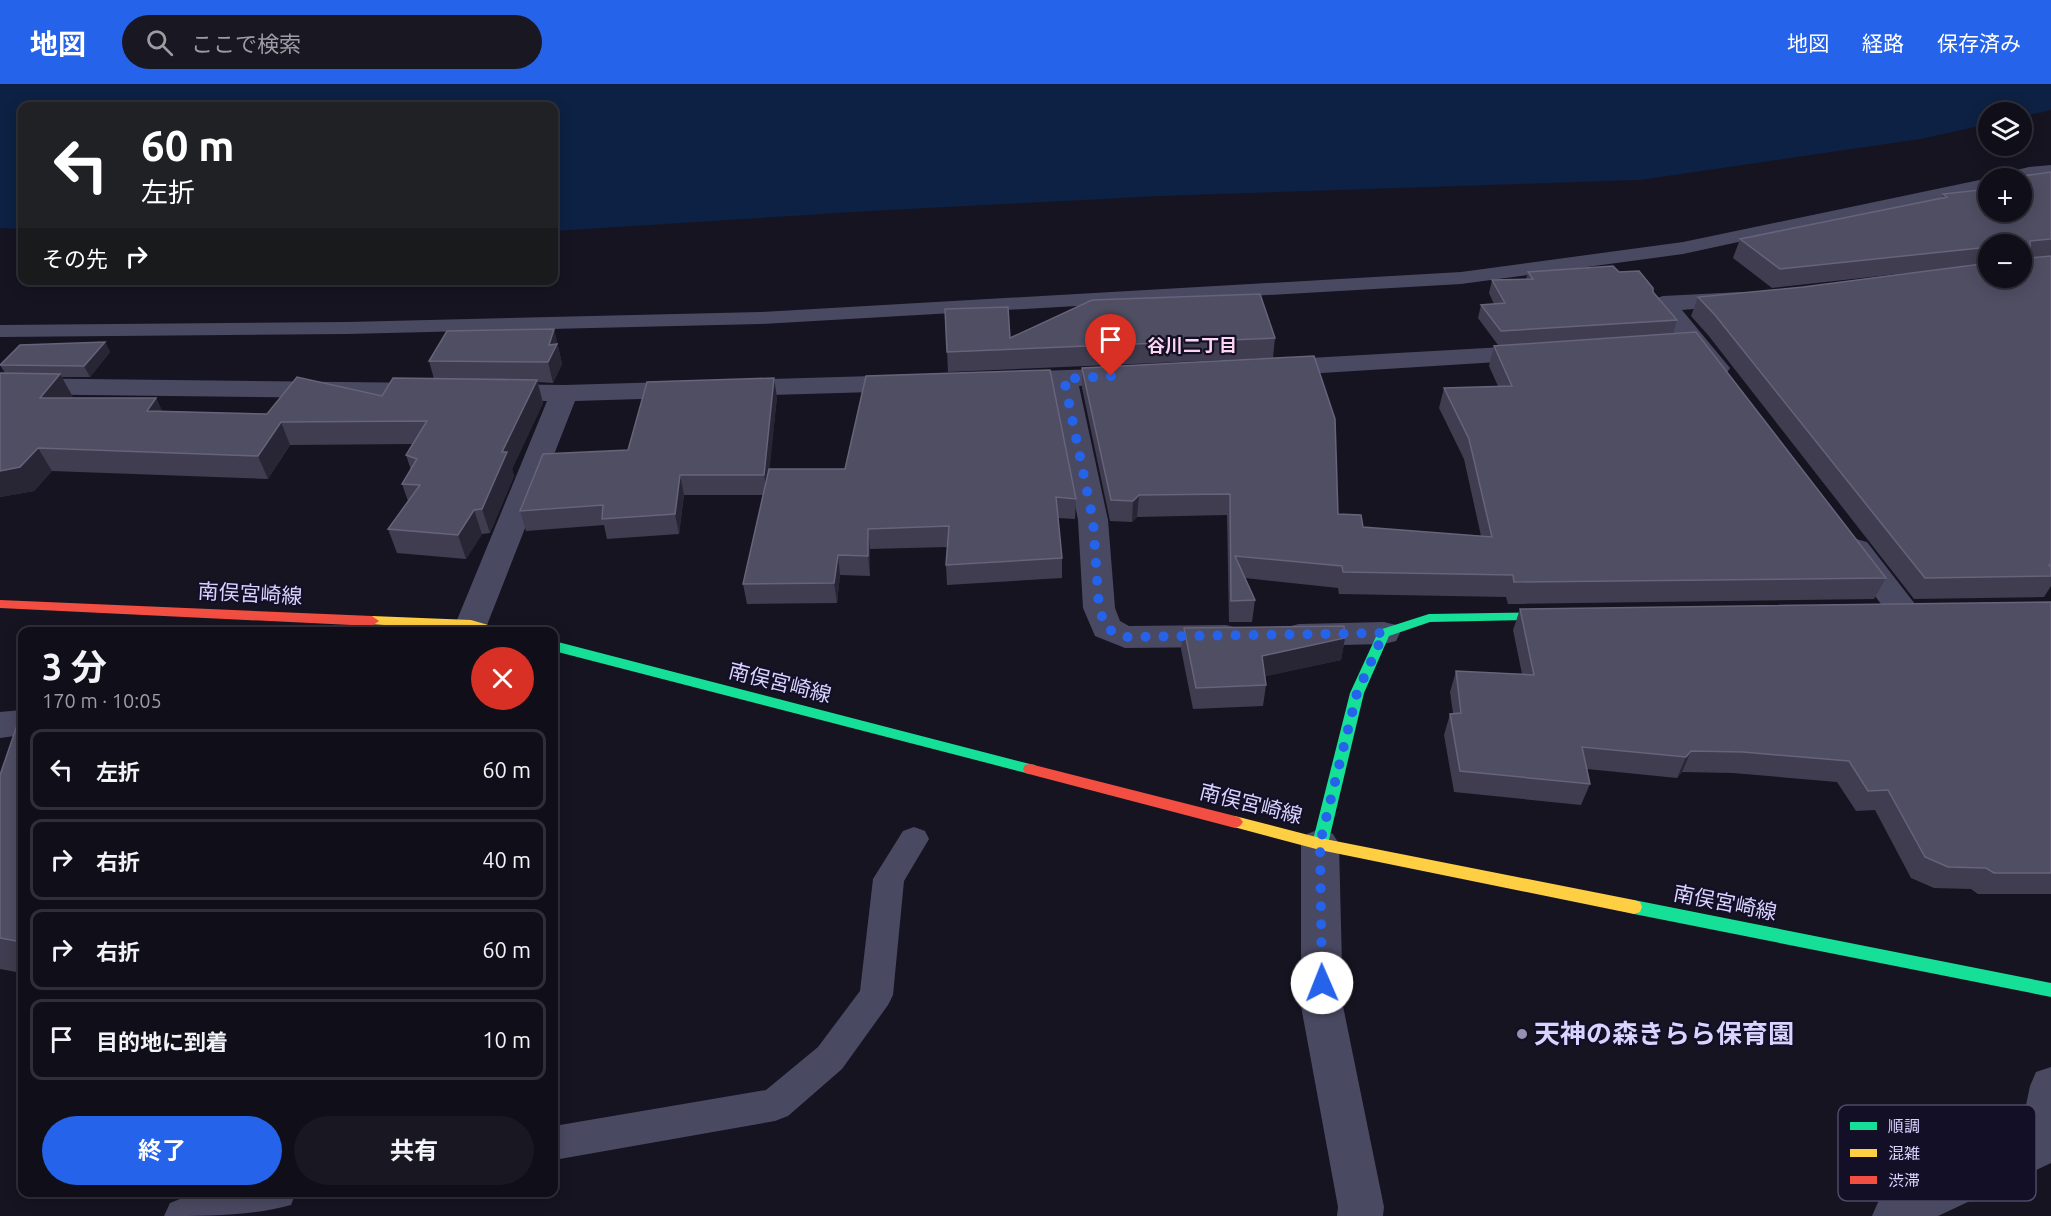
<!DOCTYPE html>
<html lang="ja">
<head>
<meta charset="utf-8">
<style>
	body { margin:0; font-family:Ubuntu,"Noto Sans JP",sans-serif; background:#191822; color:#f1f3f6; height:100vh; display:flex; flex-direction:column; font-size:22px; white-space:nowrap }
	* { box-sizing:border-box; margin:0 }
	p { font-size:20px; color:#9c9ca2 }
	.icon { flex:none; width:33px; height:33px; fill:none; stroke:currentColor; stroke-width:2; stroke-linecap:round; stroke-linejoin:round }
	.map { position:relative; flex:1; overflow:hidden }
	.details { position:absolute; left:18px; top:543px; width:540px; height:570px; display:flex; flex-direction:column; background:#100f19; border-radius:12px; box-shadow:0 3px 15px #0003,0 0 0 2px #302f38 }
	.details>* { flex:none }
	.banner { position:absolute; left:18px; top:18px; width:540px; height:183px; border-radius:12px; box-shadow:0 3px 15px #0003,0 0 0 2px #302f38; background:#202124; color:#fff; overflow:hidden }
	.buttons { position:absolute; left:1978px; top:18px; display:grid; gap:12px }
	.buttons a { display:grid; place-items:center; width:54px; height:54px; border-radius:50%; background:#100f19; box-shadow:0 3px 15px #0003,0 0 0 2px #302f38; font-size:30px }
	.pin { position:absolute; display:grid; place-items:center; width:51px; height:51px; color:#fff; margin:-62px -26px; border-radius:50% 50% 50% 0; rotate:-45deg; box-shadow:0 0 6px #0007 }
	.pin .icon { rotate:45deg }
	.me { position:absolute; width:66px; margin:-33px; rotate:359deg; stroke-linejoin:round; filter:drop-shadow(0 0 4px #0008) }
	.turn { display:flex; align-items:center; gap:21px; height:126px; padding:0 24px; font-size:27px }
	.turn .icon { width:78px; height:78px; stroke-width:2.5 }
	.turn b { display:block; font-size:42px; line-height:51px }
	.then { display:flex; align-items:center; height:57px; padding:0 24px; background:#0003; gap:12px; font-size:22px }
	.round { display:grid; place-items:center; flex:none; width:63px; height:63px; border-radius:32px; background:#191822 }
	.summary { display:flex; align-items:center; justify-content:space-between; height:102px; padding:0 24px }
	h1 { font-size:36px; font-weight:700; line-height:45px }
	.primary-button { display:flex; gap:12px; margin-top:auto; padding:12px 24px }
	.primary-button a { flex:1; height:69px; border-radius:36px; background:#2563eb; color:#fff; font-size:24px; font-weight:700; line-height:69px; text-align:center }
	.primary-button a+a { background:#191822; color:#f1f3f6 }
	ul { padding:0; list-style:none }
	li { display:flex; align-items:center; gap:18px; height:81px; margin:0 12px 9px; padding:0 12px; border:3px solid #302f38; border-radius:12px }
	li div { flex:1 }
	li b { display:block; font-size:22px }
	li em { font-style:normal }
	header { display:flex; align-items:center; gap:36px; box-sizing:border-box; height:84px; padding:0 30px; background:#2563eb; color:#fff }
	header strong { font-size:28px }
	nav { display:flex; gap:33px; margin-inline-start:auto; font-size:21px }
	.search { width:420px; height:54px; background:#191822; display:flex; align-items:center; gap:15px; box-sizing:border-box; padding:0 21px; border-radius:33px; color:#9c9ca2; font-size:22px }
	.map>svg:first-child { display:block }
	.water { fill:#0d2144 }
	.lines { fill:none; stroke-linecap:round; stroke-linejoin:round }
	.lane { fill:#4a4962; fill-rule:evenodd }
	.street { fill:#4a4962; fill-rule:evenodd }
	.fast { fill:#16e098; fill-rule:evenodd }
	.slow { fill:#ffcf43; fill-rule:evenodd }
	.jam { fill:#f24e42; fill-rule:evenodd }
	.wall { fill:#403d50; fill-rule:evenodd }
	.shaded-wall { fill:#282635 }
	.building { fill:#504e63; stroke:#66637b; stroke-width:1.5 }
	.route { stroke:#2563eb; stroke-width:10; stroke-dasharray:0 18 }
	.poi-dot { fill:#9591b1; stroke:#130f26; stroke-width:2 }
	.labels { text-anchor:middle; stroke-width:4.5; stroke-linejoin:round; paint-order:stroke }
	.far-neighbourhood-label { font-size:18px; font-weight:bold; fill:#ffd6f0; stroke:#130f26 }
	.street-label { font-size:21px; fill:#d9d4ff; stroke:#130f26 }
	.near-poi-label { font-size:26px; font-weight:bold; fill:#d9d4ff; stroke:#130f26; text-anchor:start }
	.key { fill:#130f26; stroke:#4e4a67; stroke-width:1.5 }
	.key-label { font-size:16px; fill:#d9d4ff }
</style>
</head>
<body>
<header>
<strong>地図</strong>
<div class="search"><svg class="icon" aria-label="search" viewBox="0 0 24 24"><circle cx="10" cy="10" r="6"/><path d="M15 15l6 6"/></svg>ここで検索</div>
<nav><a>地図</a><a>経路</a><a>保存済み</a></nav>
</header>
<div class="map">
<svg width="2051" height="1132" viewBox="0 0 2051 1132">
	<rect width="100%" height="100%" fill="#161421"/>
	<path class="water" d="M 0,0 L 2051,0 L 2051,26 L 2022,33 L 2022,28 L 1989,28 L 1989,40 L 1920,55 L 1640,96 L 1158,112 L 870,127 L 554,147 L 554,22 L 22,22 L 22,145 L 0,144 Z"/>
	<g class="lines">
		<path class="lane" d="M 2051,81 L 2051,91 L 2022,95 L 1996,94 L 1999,90 L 2029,83 Z
			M 1989,94 L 1993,94 L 1989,94 L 1989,104 L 1683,170 L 1461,200 L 760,240 L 347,250 L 0,253 L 0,241 L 347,238 L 760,228 L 1461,188 L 1683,158 Z
			M 914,743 L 925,747 L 929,755 L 904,797 L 893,911 L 888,921 L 842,985 L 788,1032 L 775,1037 L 554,1076 L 554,1042 L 766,1006 L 818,963 L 860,907 L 873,795 L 903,747 Z
			M 197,1108 L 296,1108 L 291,1121 C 251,1132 207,1132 164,1132 L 170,1119 Z"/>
		<path class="street" d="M 1741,208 L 1750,210 L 1753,215 L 1750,220 L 1682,226 L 1730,284 L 1726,290 L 1717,292 L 1708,290 L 1650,220 L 1654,215 L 1663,212 Z
			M 1537,261 L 1546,263 L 1550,269 L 1546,275 L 1274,292 L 1265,290 L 1261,284 L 1265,278 L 1274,276 Z
			M 1126,284 L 1135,286 L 1139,292 L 1135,298 L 1079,302 L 1108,436 L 1115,524 L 1120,537 L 1129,542 L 1226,541 L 1238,544 L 1242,552 L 1238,560 L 1226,563 L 1125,564 L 1095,552 L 1083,524 L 1078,436 L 1052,303 L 1007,304 L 998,302 L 994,296 L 998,290 L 1007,288 Z
			M 907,291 L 917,293 L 920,299 L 917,305 L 907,307 L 575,317 L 487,541 L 483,548 L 449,548 L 457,536 L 547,317 L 494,316 L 484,314 L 480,308 L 484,302 L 494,300 L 564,301 Z
			M 0,294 L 430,299 L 440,301 L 444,307 L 440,313 L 430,315 L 0,310 Z
			M 1856,455 L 1867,458 L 1915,520 L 1920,528 L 1915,536 L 1904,539 L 1893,536 L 1845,472 L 1841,465 L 1845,458 Z
			M 1384,538 L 1396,541 L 1400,549 L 1396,557 L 1384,560 L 1299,562 L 1287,559 L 1283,551 L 1287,543 L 1299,540 Z
			M 22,626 L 22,651 L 0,654 L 0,628 Z
			M 1320,745 L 1333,750 L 1339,760 L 1343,922 L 1384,1123 L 1383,1132 L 1337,1132 L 1338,1123 L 1301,922 L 1301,760 L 1307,750 Z
			M 2051,983 L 2051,1079 L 1938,1132 L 1872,1132 L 1879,1116 L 1923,1092 L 2020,1050 L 2030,1002 L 2036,988 Z"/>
		<path class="fast" d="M 1561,528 L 1566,529 L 1568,532 L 1566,535 L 1430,538 L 1389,552 L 1364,609 L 1328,760 L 1325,764 L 1320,766 L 1315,764 L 1312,760 L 1350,609 L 1379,546 L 1429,530 Z
			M 554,557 L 1030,680 L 1035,681 L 1037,685 L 1035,689 L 1030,690 L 554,567 Z
			M 1634,816 L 2051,899 L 2051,913 L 1634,830 L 1628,828 L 1626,823 L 1628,818 Z"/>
		<path class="slow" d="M 372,532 L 471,536 L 502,545 L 503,548 L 367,540 L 365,537 L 367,534 Z
			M 1235,732 L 1320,754 L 1634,816 L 1640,818 L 1642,823 L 1640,828 L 1634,830 L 1320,766 L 1230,742 L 1227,738 L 1230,734 Z"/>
		<path class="jam" d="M 0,516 L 372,532 L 379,537 L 372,542 L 0,524 Z
			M 1030,680 L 1235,732 L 1240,734 L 1243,738 L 1240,742 L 1235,744 L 1025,689 L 1023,685 L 1025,681 Z"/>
	</g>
	<path class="wall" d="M 2051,88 L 2051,502 L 2044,513 L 1914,515 L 1708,251 L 1691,232 L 1698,213 L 1803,203 L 1907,189 L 1772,204 L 1733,174 L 1740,155 L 1941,114 L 1943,110 L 2022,128 L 2022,94 L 2008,94 ZM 1989,160 L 2022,160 L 2022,194 L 1989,194 Z
		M 1528,188 L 1619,188 L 1653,208 L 1677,236 L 1673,250 L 1886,494 L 1874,515 L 1508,520 L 1506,513 L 1339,510 L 1338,504 L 1245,494 L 1255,516 L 1252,538 L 1229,538 L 1227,431 L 1137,433 L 1132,438 L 1110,437 L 1082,304 L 1082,284 L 1338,430 L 1363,443 L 1481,452 L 1464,375 L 1439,324 L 1444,304 L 1498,302 L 1489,282 L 1494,262 L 1498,261 L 1478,234 L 1481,221 L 1494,220 L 1489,209 L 1492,196 L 1526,195 Z
		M 945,225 L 1010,254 L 1275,254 L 1273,274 L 948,288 Z
		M 554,245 L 562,280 L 553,299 L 538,298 L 543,319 L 512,385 L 514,392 L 490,449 L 482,450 L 466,475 L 397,469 L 388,445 L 408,417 L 402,400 L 411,386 L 406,371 L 413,360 L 290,361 L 268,395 L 52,387 L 34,407 L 0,413 L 0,289 L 5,289 L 0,281 L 105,258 L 110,268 L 90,293 L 62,293 L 72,314 L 156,314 L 162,327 L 267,330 L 382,312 L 434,295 L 429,277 Z
		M 777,313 L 769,385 L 1076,415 L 1075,435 L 1058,434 L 1062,474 L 1062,494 L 947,501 L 946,481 L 948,463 L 870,465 L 870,492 L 840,491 L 837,519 L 747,520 L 743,500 L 763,411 L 684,411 L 679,450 L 607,455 L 604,441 L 526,447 L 520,427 L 628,366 Z
		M 2051,518 L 2051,810 L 1978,810 L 1971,805 L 1934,804 L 1911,794 L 1875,726 L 1856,727 L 1837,698 L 1733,689 L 1682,688 L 1677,694 L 1587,685 L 1590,700 L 1581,721 L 1454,708 L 1444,651 L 1450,630 L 1453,629 L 1450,608 L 1456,587 L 1522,590 L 1513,546 L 1520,525 Z
		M 1184,544 L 1345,554 L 1341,576 L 1265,592 L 1266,601 L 1263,622 L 1193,625 L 1181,565 Z
		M 22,627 L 22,889 L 0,885 L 0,691 Z"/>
	<path class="shaded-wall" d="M 554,245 L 562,280 L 553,299 L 548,278 L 549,261 Z
		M 105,258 L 110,268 L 90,293 L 84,282 Z
		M 60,290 L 73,313 L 52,337 L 40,314 Z
		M 774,294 L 777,313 L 767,411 L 764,391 Z
		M 537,296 L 543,319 L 512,385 L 514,392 L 490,449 L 482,425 L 502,368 Z
		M 156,314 L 167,337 L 147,327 Z
		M 281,338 L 290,361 L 268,395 L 258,372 Z
		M 38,364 L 52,387 L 34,407 L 0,413 L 0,387 Z
		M 680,391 L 684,411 L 679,450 L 675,430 Z
		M 1139,411 L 1137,433 L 1132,438 L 1133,417 Z
		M 474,426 L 482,450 L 466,475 L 458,451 Z
		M 868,445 L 870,465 L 870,492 L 868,472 Z
		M 838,471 L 840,491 L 837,519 L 834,499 Z
		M 1345,554 L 1341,576 L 1258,594 L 1262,572 Z
		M 1691,667 L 1682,688 L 1677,694 L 1686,673 Z"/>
	<path class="building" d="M 2051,88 L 2051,155 L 2030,157 L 2030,174 L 2051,172 L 2051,481 L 2049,481 L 2051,483 L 2051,492 L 1925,494 L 1715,231 L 1698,213 L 1803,203 L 1989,179 L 1989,194 L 2022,194 L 2022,160 L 1989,160 L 1989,163 L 1780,185 L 1740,155 L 1947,113 L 1943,110 L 1989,105 L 1989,128 L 2022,128 L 2022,94 L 2008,94 Z
		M 1613,182 L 1619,188 L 1639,187 L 1653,204 L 1653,208 L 1677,236 L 1501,247 L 1481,221 L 1505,219 L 1492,196 L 1533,195 L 1528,188 Z
		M 1260,210 L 1275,254 L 947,268 L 945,225 L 1008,223 L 1010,254 L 1092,216 Z
		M 554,245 L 549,261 L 557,260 L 548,278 L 429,277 L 447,247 Z
		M 1696,248 L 1886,494 L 1514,498 L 1513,491 L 1343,488 L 1342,482 L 1235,472 L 1255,516 L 1231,517 L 1230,410 L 1139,411 L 1133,417 L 1111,416 L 1082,284 L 1314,272 L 1335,335 L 1338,430 L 1361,431 L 1363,443 L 1492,453 L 1469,355 L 1444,304 L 1512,302 L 1494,262 Z
		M 105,258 L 84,282 L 0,281 L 20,261 Z
		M 1050,286 L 1076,415 L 1056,413 L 1062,474 L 946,481 L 949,442 L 868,445 L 868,472 L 838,471 L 834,499 L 743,500 L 769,385 L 845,385 L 866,292 Z
		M 0,289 L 60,290 L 40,314 L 156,314 L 147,327 L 267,330 L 297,293 L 382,312 L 393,294 L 537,296 L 502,368 L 507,368 L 482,425 L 474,426 L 458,451 L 388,445 L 420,401 L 402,400 L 417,375 L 406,371 L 427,337 L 281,338 L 258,372 L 38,364 L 20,383 L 0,387 Z
		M 774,294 L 764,391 L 680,391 L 675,430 L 602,435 L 603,421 L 520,427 L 543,370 L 628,366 L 647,298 Z
		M 2051,518 L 2051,789 L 1994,789 L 1986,784 L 1948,783 L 1925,773 L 1888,706 L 1868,707 L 1849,677 L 1743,668 L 1691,667 L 1686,673 L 1582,663 L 1590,700 L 1460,687 L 1450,630 L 1461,629 L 1456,587 L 1534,591 L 1520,525 Z
		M 1344,542 L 1345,554 L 1262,572 L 1266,601 L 1196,604 L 1184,544 Z
		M 22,627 L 22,858 L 0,854 L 0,691 Z"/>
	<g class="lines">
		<path class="route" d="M 1111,292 L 1064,295 L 1093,436 L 1099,524 L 1106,544 L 1125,553 L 1384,549 L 1357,609 L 1320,759 L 1322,899"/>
	</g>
	<circle class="poi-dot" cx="1522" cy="950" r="6"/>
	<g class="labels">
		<g class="far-neighbourhood-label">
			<text x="1192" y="268">谷川二丁目</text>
		</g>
		<g class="street-label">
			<text transform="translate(250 510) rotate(3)" y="7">南俣宮崎線</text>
			<text transform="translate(780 599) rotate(14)" y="7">南俣宮崎線</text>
			<text transform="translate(1251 720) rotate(14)" y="7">南俣宮崎線</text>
			<text transform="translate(1725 819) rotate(11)" y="7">南俣宮崎線</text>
		</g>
		<g class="near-poi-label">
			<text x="1534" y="959">天神の森きらら保育園</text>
		</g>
	</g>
	<rect x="1838" y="1021" width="198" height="96" rx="9" class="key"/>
	<rect x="1850" y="1038" width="27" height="8" fill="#16e098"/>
	<rect x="1850" y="1065" width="27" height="8" fill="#ffcf43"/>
	<rect x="1850" y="1092" width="27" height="8" fill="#f24e42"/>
	<g class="key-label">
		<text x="1888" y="1048">順調</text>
		<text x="1888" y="1075">混雑</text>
		<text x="1888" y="1102">渋滞</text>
	</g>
</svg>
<div class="buttons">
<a><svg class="icon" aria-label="layers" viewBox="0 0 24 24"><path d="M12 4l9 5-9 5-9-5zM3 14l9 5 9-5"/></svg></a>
<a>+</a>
<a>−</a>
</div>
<div class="pin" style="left:1111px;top:292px;background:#d93025"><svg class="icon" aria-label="arrive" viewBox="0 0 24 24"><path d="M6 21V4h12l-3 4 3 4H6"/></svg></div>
<svg class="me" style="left:1322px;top:899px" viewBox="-20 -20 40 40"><circle r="19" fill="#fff"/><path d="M0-13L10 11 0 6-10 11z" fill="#2563eb"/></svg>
<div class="banner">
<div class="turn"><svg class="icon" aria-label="left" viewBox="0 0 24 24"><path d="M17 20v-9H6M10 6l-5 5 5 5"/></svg><div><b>60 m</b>左折</div></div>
<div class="then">その先<svg class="icon" aria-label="right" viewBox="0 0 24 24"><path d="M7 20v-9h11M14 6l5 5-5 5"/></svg></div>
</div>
<section class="details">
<div class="summary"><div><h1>3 分</h1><p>170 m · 10:05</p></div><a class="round" style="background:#d93025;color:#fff"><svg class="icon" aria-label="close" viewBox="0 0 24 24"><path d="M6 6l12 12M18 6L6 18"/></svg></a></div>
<ul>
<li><svg class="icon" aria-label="left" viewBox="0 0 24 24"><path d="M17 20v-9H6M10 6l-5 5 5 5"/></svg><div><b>左折</b></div><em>60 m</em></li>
<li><svg class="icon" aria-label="right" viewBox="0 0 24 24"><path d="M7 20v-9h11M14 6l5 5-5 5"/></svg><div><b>右折</b></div><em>40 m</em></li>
<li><svg class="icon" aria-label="right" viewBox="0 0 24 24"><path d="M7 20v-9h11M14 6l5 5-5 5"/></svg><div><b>右折</b></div><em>60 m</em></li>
<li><svg class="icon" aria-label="arrive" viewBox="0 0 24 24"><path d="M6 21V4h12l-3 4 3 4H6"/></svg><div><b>目的地に到着</b></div><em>10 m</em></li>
</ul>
<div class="primary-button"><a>終了</a><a>共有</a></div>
</section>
</div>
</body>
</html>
